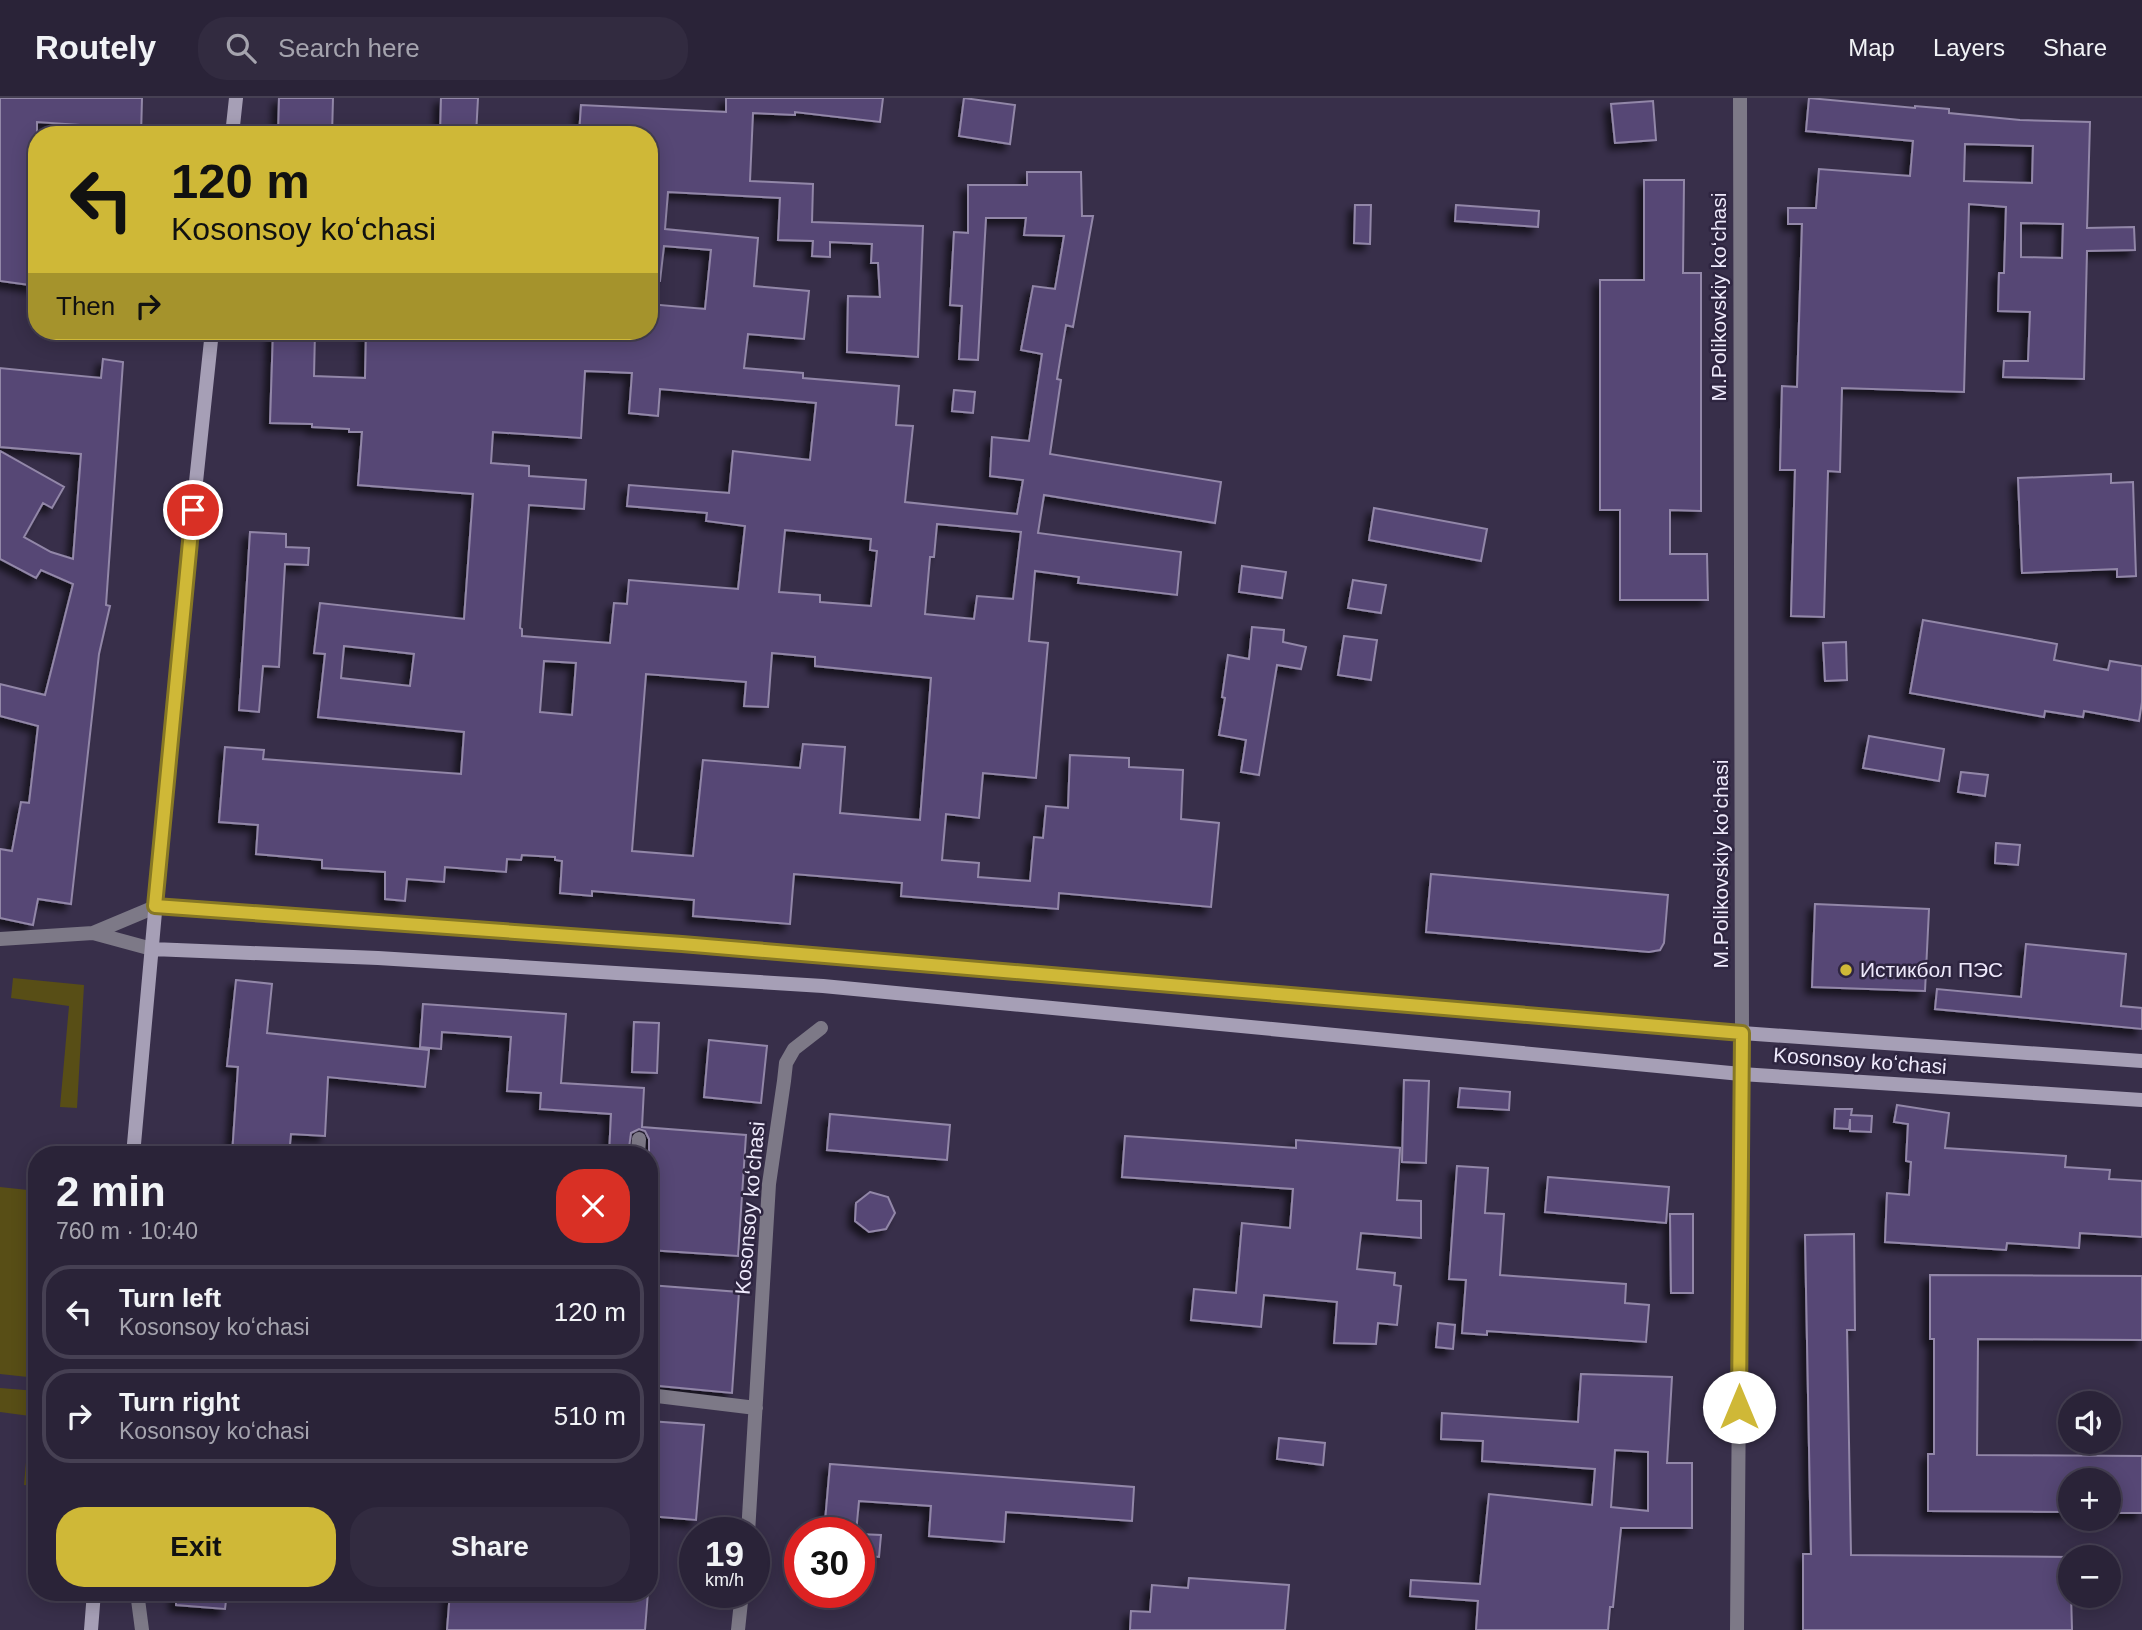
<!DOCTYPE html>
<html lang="en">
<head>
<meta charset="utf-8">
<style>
	body { margin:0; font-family:Arial,sans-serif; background:#322b40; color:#f1f3f6; height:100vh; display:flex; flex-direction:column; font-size:26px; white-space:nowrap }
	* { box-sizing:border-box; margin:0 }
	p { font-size:23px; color:#a5a4ae }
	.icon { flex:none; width:38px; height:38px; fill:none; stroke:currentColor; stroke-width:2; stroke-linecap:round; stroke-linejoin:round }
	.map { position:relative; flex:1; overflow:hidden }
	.side { position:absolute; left:28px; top:1048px; width:630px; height:455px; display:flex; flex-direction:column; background:#2a2338; border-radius:28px; box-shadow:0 4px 18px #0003,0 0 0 2px #464053 }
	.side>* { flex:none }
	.top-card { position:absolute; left:28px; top:28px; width:630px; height:214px; border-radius:28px; box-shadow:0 4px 18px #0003,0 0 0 2px #464053; background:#cfb837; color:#111; overflow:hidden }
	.buttons { position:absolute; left:2058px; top:1293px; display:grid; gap:14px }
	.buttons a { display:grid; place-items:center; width:63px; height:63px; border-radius:50%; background:#2a2338; box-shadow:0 4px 18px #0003,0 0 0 2px #464053; font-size:35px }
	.speed { position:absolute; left:679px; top:1419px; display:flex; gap:14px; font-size:35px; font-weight:700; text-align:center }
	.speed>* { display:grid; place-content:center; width:91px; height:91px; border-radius:50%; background:#2a2338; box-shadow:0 4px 18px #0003,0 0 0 2px #464053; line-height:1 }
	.speed small { font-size:18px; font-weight:400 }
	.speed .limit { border:10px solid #d22; background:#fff; color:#111 }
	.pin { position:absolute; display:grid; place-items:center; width:60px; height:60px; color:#fff; margin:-30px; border:4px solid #fff; border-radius:50%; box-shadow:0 2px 7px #0007 }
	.me { position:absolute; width:77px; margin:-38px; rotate:0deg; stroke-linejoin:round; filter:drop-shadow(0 0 5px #0008) }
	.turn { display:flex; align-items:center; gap:24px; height:147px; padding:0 28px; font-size:32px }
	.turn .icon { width:91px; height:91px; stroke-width:2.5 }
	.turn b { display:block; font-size:49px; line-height:60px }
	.then { display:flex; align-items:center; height:66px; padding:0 28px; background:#0003; gap:14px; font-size:26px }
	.round { display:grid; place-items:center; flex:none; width:74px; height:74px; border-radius:28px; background:#322b40 }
	.overview { display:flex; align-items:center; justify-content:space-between; height:119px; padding:0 28px }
	h1 { font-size:42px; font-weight:700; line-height:52px }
	.primary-button { display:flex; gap:14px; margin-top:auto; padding:14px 28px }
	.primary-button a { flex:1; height:80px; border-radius:28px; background:#cfb837; color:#111; font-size:28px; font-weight:700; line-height:80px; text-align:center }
	.primary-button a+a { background:#322b40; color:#f1f3f6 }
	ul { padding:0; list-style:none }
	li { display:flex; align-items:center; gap:21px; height:94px; margin:0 14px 10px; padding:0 14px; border:4px solid #464053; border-radius:28px }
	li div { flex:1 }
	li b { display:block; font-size:26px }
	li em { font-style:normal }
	header { display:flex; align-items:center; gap:42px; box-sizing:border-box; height:98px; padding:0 35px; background:#2a2338; border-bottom:2px solid #464053 }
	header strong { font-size:33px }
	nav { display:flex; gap:38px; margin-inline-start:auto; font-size:24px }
	.search { width:490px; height:63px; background:#322b40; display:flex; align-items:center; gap:18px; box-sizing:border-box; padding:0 24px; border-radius:28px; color:#a5a4ae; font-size:26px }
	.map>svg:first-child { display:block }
	.green { fill:#584e16 }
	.building { fill:#564675; stroke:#9287a8; stroke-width:2; fill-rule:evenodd; filter:url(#shadow) }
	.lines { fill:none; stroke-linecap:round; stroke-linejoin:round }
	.street { stroke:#7d7987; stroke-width:14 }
	.secondary { stroke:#a69fb6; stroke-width:14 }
	.route-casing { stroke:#877824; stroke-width:18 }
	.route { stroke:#cfb837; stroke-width:12 }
	.poi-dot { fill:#cfb837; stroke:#2e2540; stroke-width:2.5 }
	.labels { text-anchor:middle; stroke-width:5; stroke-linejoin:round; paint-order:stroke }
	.street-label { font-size:21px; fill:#eee9fb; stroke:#2e2540 }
	.poi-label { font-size:21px; fill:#eee9fb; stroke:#2e2540; text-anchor:start }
</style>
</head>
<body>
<header>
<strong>Routely</strong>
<div class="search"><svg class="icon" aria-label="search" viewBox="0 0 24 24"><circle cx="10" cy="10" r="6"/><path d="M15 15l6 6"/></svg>Search here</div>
<nav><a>Map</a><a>Layers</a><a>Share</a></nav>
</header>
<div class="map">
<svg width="2142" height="1532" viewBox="0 0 2142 1532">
	<defs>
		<filter id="shadow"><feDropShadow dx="-6" dy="6" stdDeviation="3.5" flood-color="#0009"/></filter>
	</defs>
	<rect width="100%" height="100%" fill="#382f4a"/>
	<path class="green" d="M 13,880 L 84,887 L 77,1010 L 60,1009 L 69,908 L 11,900 Z
		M 0,1089 L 37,1093 L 37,1280 L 0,1276 Z
		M 0,1290 L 37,1293 L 37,1388 L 24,1387 L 30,1318 L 0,1314 Z"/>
	<path class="building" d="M 0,0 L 142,0 L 141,37 L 94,37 L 94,28 L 37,24 L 37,188 L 0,183 Z
		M 279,0 L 333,0 L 332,37 L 278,37 Z
		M 441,0 L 478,0 L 476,37 L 440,37 Z
		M 726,0 L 883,0 L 880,24 L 795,14 L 795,17 L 753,15 L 750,83 L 813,86 L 812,124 L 923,128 L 918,259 L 847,254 L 848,198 L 880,199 L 878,165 L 871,165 L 872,146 L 830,144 L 830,159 L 812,158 L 813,143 L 778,142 L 780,100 L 668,94 L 665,131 L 758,140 L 754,188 L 809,193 L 804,241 L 748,236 L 744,270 L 803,275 L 803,280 L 899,288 L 896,327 L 913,328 L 905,404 L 1017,416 L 1023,382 L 990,378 L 992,339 L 1029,343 L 1042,256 L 1021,252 L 1033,188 L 1055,191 L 1064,138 L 1024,137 L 1026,120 L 986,120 L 978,262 L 959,261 L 962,208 L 950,207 L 954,134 L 968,135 L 968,87 L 1027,87 L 1027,74 L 1081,74 L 1082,118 L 1093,118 L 1073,229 L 1066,227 L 1057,281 L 1061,282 L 1050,356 L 1221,384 L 1215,425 L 1044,397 L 1038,435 L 1181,454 L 1177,497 L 1078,485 L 1079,479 L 1035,473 L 1029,543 L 1048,545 L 1036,680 L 983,675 L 979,720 L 946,716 L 942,762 L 979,765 L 978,779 L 1030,783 L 1034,739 L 1043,740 L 1046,708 L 1068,710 L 1070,657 L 1129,660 L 1129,669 L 1183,672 L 1181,721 L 1219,725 L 1211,809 L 1059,795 L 1058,811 L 924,800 L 901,798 L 902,785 L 794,776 L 790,826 L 693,818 L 694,802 L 592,793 L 592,798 L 560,795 L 562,763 L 555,762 L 555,759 L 522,757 L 521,762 L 507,761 L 506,774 L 445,769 L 444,784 L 407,781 L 405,803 L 385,801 L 385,774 L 322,770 L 322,762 L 256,756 L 258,727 L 219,724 L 225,649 L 264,652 L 263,661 L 461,676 L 464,634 L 318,619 L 325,556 L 314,555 L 320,505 L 464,521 L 473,396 L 358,387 L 362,334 L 349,334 L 349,331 L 312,329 L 312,326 L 270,325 L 273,233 L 315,233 L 314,278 L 365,280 L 366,233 L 452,235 L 453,233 L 649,233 L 649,206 L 705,211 L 711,152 L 664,148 L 660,183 L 649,182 L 649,37 L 579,37 L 581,7 L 726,14 ZM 585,273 L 632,275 L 629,315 L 658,318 L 660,291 L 816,305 L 810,362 L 733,353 L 729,395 L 629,387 L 627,408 L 707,415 L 706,423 L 745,428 L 738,491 L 629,482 L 627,506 L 614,505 L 610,545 L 522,538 L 522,531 L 520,530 L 529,407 L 584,411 L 586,382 L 529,378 L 529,368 L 491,365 L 493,334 L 581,340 ZM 937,426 L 1021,434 L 1013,501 L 977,498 L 974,521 L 925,516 L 930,459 L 934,459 ZM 785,432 L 871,441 L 870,452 L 877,453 L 871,508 L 820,504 L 820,497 L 779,494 ZM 344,548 L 414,556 L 410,588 L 341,580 ZM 772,555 L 815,559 L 815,568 L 931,580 L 920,722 L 840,715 L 845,649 L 803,646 L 800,670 L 703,662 L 693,758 L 632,753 L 646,576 L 746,584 L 744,608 L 768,609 ZM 544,563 L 576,565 L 572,617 L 540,614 Z
		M 964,0 L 1015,7 L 1010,46 L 959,38 Z
		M 1809,0 L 1915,10 L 1915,8 L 1949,11 L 1949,15 L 2020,22 L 2090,24 L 2087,130 L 2134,129 L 2135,152 L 2087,153 L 2084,281 L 2003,279 L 2004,263 L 2028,263 L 2030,214 L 1998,213 L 1999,175 L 2004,175 L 2006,109 L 1969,106 L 1964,294 L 1842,290 L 1840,374 L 1828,373 L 1824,519 L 1791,518 L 1795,372 L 1780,372 L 1782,288 L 1797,289 L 1802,126 L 1788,126 L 1788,110 L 1816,110 L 1819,71 L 1910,78 L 1913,43 L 1806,33 ZM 1965,46 L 2033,48 L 2032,85 L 1964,83 ZM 2021,125 L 2063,126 L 2062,160 L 2021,159 Z
		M 1653,3 L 1656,42 L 1615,45 L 1611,6 Z
		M 1644,82 L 1684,82 L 1683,175 L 1701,175 L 1701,413 L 1670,412 L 1670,456 L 1707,456 L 1708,502 L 1620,502 L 1620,412 L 1600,412 L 1600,182 L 1644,182 Z
		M 1355,107 L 1371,107 L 1370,146 L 1354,145 Z
		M 1456,107 L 1539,113 L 1538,129 L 1455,123 Z
		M 103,261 L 123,264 L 106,507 L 110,508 L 99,556 L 71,806 L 38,801 L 33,827 L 0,820 L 0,751 L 12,753 L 21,704 L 29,705 L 38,628 L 0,618 L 0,586 L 45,597 L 73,486 L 41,472 L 36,480 L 0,461 L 0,353 L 64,389 L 52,410 L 43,405 L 24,439 L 51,454 L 73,461 L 81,356 L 0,349 L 0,270 L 101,280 Z
		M 954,292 L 975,294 L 973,315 L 952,313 Z
		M 2111,376 L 2111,385 L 2133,384 L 2136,478 L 2117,479 L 2117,471 L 2022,475 L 2018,380 Z
		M 1374,410 L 1487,431 L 1481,463 L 1369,442 Z
		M 250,434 L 286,436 L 286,449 L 309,450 L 308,467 L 285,466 L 279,569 L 263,568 L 259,614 L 239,612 Z
		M 1242,468 L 1286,474 L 1282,500 L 1239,494 Z
		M 1353,482 L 1386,487 L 1381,515 L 1348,510 Z
		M 1923,522 L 2057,546 L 2054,562 L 2108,572 L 2110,563 L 2142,568 L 2142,604 L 2139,623 L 2084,613 L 2083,619 L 2045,613 L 2044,619 L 1910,595 Z
		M 1252,529 L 1284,532 L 1283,544 L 1306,549 L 1301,571 L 1277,567 L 1259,677 L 1241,674 L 1246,642 L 1219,637 L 1225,600 L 1222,599 L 1228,557 L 1249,561 Z
		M 1344,538 L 1377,542 L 1371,582 L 1338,577 Z
		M 1846,544 L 1847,582 L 1825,583 L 1823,545 Z
		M 1869,638 L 1944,651 L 1939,683 L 1863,670 Z
		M 1961,674 L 1988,677 L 1985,698 L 1958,694 Z
		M 1996,745 L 2020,747 L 2018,767 L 1995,765 Z
		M 1431,776 L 1668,797 L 1664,845 L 1660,852 L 1649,854 L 1426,834 Z
		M 1815,806 L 1929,811 L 1925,893 L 1812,889 Z
		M 2026,846 L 2126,856 L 2121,908 L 2142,910 L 2142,931 L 1935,911 L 1937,891 L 2021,899 Z
		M 236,882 L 272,886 L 267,935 L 429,952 L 425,989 L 328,979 L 325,1038 L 291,1036 L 289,1057 L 232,1057 L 238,969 L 227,968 Z
		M 423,906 L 566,916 L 561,985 L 644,990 L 642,1029 L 746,1037 L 738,1158 L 649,1152 L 649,1041 L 645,1033 L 639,1031 L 631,1035 L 628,1057 L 609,1057 L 611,1016 L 540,1011 L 541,995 L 507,993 L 511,939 L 442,934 L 441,951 L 420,949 Z
		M 634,924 L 659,925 L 657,975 L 632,974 Z
		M 709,942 L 767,948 L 761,1005 L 704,999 Z
		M 1404,982 L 1429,983 L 1426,1065 L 1402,1064 Z
		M 1460,990 L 1510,994 L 1509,1012 L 1458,1009 Z
		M 1897,1007 L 1949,1015 L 1945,1050 L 2066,1058 L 2065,1069 L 2110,1072 L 2109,1081 L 2142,1083 L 2142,1139 L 2080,1135 L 2079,1150 L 2007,1145 L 2006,1152 L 1885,1144 L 1887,1095 L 1909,1097 L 1911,1064 L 1906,1063 L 1908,1026 L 1894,1024 Z
		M 1835,1011 L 1852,1011 L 1851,1017 L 1872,1018 L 1871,1034 L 1850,1033 L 1850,1021 L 1849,1031 L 1834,1030 Z
		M 830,1016 L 950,1027 L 947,1062 L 827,1052 Z
		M 1125,1038 L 1296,1050 L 1296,1042 L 1400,1050 L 1397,1102 L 1421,1103 L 1421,1140 L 1361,1135 L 1357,1171 L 1395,1175 L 1394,1187 L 1401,1188 L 1397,1227 L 1378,1225 L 1376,1246 L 1334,1245 L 1337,1204 L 1264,1197 L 1261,1229 L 1191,1222 L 1194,1191 L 1236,1195 L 1242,1125 L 1290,1130 L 1293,1091 L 1122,1079 Z
		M 1457,1068 L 1488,1070 L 1485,1115 L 1504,1116 L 1500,1177 L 1626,1186 L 1625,1205 L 1649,1207 L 1646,1244 L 1487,1233 L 1487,1237 L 1462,1235 L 1466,1182 L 1449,1181 Z
		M 1548,1079 L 1669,1089 L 1666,1125 L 1545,1114 Z
		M 870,1094 L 888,1099 L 895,1115 L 886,1131 L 869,1134 L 855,1123 L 856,1105 Z
		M 1670,1116 L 1693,1116 L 1693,1195 L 1671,1195 Z
		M 1854,1136 L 1855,1232 L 1847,1232 L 1851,1457 L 2070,1459 L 2072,1532 L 1803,1532 L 1803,1456 L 1811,1456 L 1805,1137 Z
		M 1930,1177 L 2142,1178 L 2142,1242 L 1978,1241 L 1977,1357 L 2142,1358 L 2142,1415 L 2109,1415 L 2109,1382 L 2070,1382 L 2070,1414 L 1928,1413 L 1928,1356 L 1934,1356 L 1934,1241 L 1930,1241 Z
		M 649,1187 L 739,1194 L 732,1295 L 649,1287 Z
		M 1438,1225 L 1455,1227 L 1453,1251 L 1436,1249 Z
		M 1581,1276 L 1672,1279 L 1667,1365 L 1692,1365 L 1692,1430 L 1621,1430 L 1613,1509 L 1610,1509 L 1608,1532 L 1476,1532 L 1478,1503 L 1410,1498 L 1411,1482 L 1480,1486 L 1489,1396 L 1592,1407 L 1595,1371 L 1482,1363 L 1483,1343 L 1441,1341 L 1442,1315 L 1578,1324 ZM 1615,1352 L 1648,1354 L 1648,1413 L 1611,1409 Z
		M 649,1323 L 704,1327 L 696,1422 L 649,1418 Z
		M 1279,1340 L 1325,1345 L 1323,1367 L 1277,1361 Z
		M 830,1366 L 1134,1389 L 1132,1423 L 1006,1414 L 1004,1444 L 929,1438 L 931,1408 L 859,1403 L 856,1435 L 824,1435 Z
		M 859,1436 L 881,1437 L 879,1459 L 859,1457 Z
		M 1189,1480 L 1289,1487 L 1285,1532 L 1130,1532 L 1131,1513 L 1150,1514 L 1152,1487 L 1188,1490 Z
		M 176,1494 L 227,1494 L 225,1511 L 176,1507 Z
		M 450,1494 L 648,1494 L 645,1532 L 447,1532 Z"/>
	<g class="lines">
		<path class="street" d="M 93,835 L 155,809
			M 0,841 L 93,835 L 152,851
			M 638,1057 L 639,1041
			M 649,1297 L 756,1310
			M 748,1435 L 769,1086 L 784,983 L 786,965 L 794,951 L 821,930
			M 137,1494 L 142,1532
			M 738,1532 L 742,1494
			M 1737,1532 L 1742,935 L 1740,0"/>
		<path class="secondary" d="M 232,37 L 236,0
			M 155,809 L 682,846 L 1742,935 L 2142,963
			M 152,851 L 378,860 L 823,888 L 1741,976 L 2142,1002
			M 133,1057 L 182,516 L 212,233
			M 91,1532 L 94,1494"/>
	</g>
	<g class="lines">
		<g class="route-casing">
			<path id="route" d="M 193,412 L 155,808 L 682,846 L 1742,935 L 1739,1309"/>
		</g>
		<use href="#route" class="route"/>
	</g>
	<circle class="poi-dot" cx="1846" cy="872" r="7"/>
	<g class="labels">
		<g class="street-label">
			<text transform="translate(1719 199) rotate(-90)" y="7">M.Polikovskiy koʻchasi</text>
			<text transform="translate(1721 766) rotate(-90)" y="7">M.Polikovskiy koʻchasi</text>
			<text transform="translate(1860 963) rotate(4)" y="7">Kosonsoy koʻchasi</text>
			<text transform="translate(750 1110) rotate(-85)" y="7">Kosonsoy koʻchasi</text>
		</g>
		<g class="poi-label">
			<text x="1860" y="879">Истикбол ПЭС</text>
		</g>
	</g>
</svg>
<div class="buttons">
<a><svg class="icon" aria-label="sound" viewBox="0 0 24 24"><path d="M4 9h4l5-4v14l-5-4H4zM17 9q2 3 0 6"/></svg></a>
<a>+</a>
<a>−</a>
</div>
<div class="speed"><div>19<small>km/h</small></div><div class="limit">30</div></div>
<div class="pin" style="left:193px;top:412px;background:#d93025"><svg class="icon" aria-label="arrive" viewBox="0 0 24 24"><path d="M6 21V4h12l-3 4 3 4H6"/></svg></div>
<svg class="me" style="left:1739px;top:1309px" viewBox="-20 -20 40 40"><circle r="19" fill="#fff"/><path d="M0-13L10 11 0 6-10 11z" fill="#cfb837"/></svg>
<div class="top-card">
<div class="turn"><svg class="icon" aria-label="left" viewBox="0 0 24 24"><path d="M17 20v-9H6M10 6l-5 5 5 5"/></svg><div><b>120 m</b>Kosonsoy koʻchasi</div></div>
<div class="then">Then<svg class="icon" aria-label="right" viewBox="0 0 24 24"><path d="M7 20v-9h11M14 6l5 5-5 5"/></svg></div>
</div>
<section class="side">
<div class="overview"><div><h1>2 min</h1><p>760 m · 10:40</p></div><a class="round" style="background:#d93025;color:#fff"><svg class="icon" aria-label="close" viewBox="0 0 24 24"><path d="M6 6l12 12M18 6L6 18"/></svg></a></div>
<ul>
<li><svg class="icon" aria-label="left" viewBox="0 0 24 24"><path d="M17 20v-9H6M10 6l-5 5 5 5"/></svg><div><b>Turn left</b><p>Kosonsoy koʻchasi</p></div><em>120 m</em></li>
<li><svg class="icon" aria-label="right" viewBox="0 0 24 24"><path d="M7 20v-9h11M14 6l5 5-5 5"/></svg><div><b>Turn right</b><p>Kosonsoy koʻchasi</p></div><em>510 m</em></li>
</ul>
<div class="primary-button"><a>Exit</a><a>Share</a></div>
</section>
</div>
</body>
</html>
